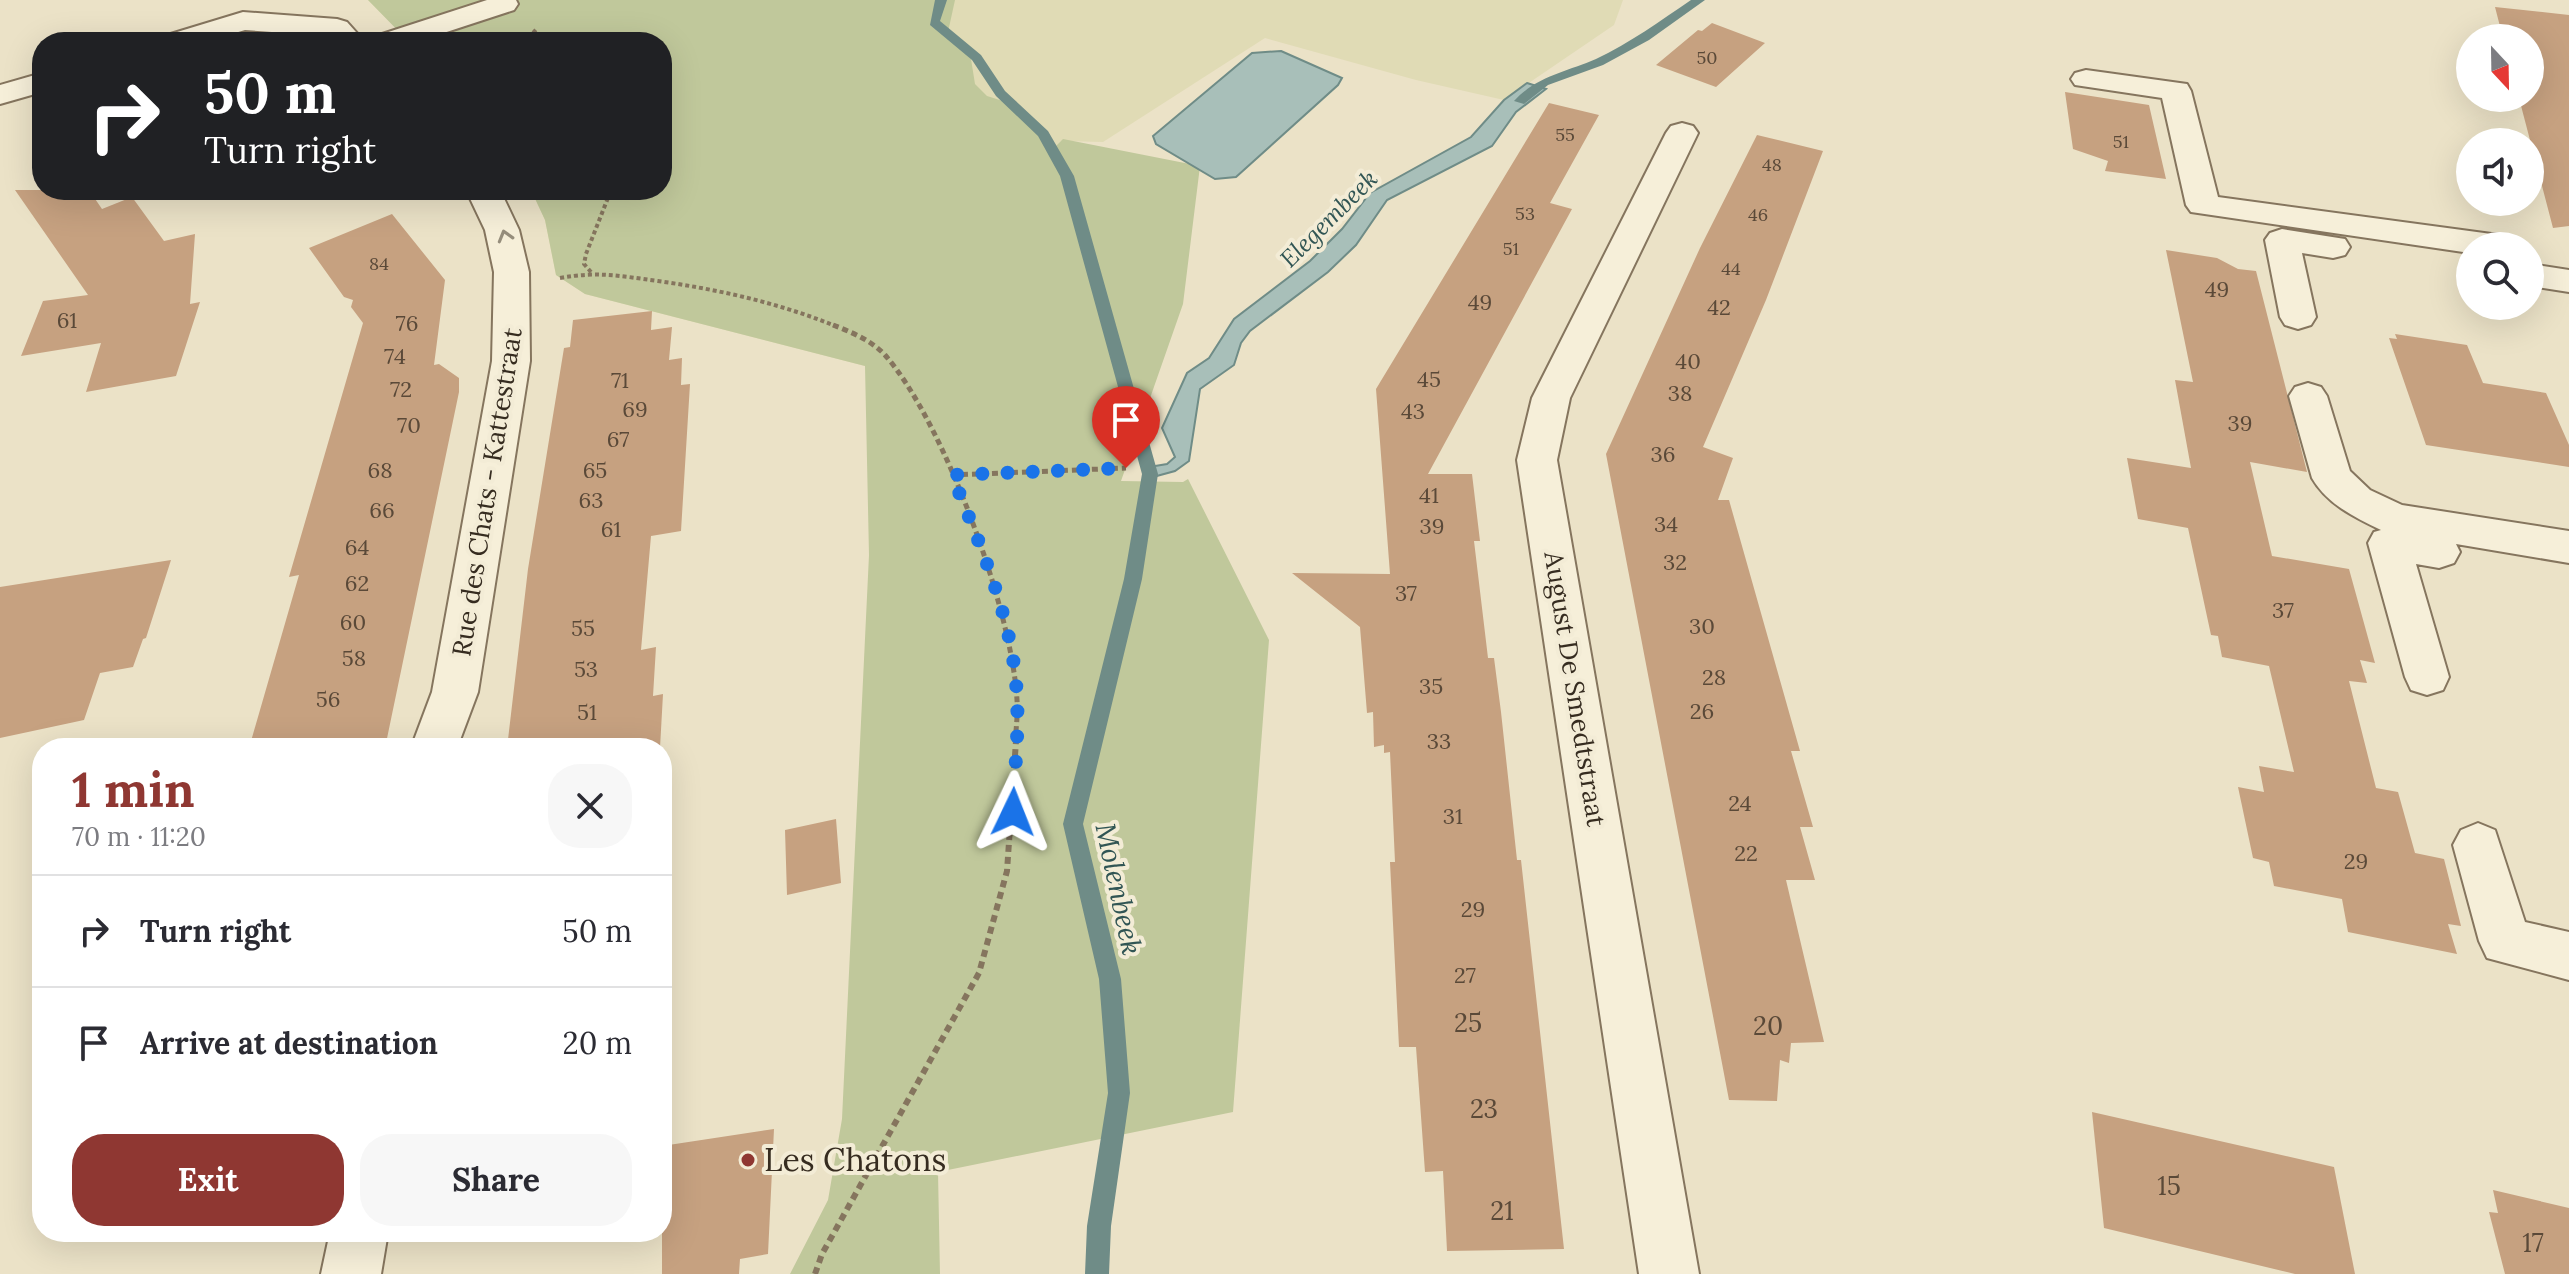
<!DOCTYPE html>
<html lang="en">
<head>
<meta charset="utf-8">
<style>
	body { margin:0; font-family:Lora,serif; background:#f7f7f7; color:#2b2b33; height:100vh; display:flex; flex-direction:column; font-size:30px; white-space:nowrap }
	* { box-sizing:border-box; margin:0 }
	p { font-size:26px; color:#7c7c81 }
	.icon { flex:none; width:44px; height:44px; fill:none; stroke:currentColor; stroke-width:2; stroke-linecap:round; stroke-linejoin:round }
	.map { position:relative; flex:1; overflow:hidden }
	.side { position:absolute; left:32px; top:738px; width:640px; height:504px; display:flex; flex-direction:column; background:#fff; border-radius:32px; box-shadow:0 8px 32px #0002 }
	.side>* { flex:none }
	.guide { position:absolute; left:32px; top:32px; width:640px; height:168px; border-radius:32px; box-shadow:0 8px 32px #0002; background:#202124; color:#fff; overflow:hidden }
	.needle { width:52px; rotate:158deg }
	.buttons { position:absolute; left:2456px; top:24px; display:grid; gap:16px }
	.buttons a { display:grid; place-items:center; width:88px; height:88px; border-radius:50%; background:#fff; box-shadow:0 8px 32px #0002; font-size:40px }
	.pin { position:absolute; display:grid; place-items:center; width:68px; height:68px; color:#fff; margin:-82px -34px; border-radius:50% 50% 50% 0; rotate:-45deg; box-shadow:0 0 8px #0007 }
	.pin .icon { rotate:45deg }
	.me { position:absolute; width:88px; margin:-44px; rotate:2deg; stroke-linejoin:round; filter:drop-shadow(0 0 6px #0008) }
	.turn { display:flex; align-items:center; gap:28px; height:168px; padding:0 40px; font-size:36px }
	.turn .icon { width:104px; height:104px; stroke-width:2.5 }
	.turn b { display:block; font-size:56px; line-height:68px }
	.round { display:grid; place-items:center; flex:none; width:84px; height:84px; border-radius:32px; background:#f7f7f7 }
	.headline { display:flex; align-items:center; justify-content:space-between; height:136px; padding:0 40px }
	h1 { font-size:48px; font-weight:700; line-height:60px; color:#8f3732 }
	.button { display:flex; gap:16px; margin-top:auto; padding:16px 40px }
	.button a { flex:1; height:92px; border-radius:32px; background:#8f3732; color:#fff; font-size:32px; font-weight:700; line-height:92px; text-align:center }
	.button a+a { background:#f7f7f7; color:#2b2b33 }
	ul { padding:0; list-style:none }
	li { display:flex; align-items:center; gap:24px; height:112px; padding:0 40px; border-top:2px solid #e1e1e2 }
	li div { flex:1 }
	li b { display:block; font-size:30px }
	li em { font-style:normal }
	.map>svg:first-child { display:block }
	.farmland { fill:#e0dbb5 }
	.green { fill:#c0c89b }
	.water { fill:#a8bfb9; stroke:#6f8c87; stroke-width:2 }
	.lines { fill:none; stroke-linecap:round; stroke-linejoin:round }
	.stream { fill:#6f8c87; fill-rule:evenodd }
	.building { fill:#c6a180 }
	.minor-casing { stroke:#85755e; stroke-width:4 }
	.path-far2 { stroke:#85755e; stroke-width:4; stroke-dasharray:4 3; stroke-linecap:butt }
	.path-far1 { stroke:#85755e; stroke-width:5; stroke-dasharray:6 4; stroke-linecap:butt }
	.path { stroke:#85755e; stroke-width:6; stroke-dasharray:7 5; stroke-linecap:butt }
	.minor { fill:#f6efd9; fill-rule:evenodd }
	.oneway { stroke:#968e7c }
	.route { stroke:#1a73e8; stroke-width:14; stroke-dasharray:0 25.2 }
	.poi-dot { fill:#8f3732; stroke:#f3ecd6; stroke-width:3 }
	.labels { text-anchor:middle; stroke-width:8; stroke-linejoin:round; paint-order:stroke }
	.far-number-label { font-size:18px; fill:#5a4938 }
	.number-label { font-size:22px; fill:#5a4938 }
	.far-water-label { font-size:24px; font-style:italic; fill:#315554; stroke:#f3ecd6 }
	.street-label { font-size:26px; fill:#362c20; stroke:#f3ecd6 }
	.near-number-label { font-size:26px; fill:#5a4938 }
	.water-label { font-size:28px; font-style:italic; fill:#315554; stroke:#f3ecd6 }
	.near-poi-label { font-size:32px; fill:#362c20; stroke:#f3ecd6; text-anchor:start }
</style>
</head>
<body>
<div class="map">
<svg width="2569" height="1274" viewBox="0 0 2569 1274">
	<rect width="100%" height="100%" fill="#ebe2c7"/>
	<path class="farmland" d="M 368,0 L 1623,0 L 1614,25 L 1504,100 L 1416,80 L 1265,38 L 1103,142 L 1061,141 L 883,353 L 865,366 L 585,294 L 556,275 L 545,220 L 531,190 L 662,190 L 662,42 L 408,40 Z"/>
	<path class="green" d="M 368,0 L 955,0 L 948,32 L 939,24 L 971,59 L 975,84 L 987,96 L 1019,106 L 1052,140 L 1055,147 L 1063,139 L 1200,166 L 1183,304 L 1121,481 L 1183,482 L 1188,479 L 1269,640 L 1233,1112 L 938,1172 L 940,1274 L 790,1274 L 828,1200 L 842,1119 L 869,555 L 865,366 L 585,294 L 556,275 L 545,220 L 531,190 L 662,190 L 662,42 L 409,42 Z"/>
	<path class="water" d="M 1281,51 L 1342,78 L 1338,85 L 1236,177 L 1215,179 L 1156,144 L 1153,136 L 1252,53 Z
		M 1527,83 L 1546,89 L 1516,112 L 1492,146 L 1387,200 L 1356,245 L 1328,272 L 1250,331 L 1241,343 L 1234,365 L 1200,389 L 1189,461 L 1175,471 L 1153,477 L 1149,467 L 1167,464 L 1175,457 L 1162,428 L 1187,373 L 1209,358 L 1234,319 L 1310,261 L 1342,229 L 1370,193 L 1471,137 L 1504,100 Z"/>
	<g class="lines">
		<path class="stream" d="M 935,0 L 947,0 L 940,21 L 981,55 L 1005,91 L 1048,131 L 1074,176 L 1158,474 L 1142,579 L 1083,824 L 1121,979 L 1130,1093 L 1111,1226 L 1109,1274 L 1085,1274 L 1087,1226 L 1108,1093 L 1099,979 L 1063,824 L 1124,579 L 1142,474 L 1060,176 L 1038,136 L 996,96 L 972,60 L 930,25 Z
			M 1691,0 L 1705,0 L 1649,40 L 1603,65 L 1548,85 L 1524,104 L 1514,101 C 1537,76 1566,72 1596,59 C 1630,43 1660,21 1691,0 Z"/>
	</g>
	<path class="building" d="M 2495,7 L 2569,15 L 2569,226 L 2553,228 L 2519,98 L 2530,98 L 2530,38 L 2503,38 Z
		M 1712,23 L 1765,43 L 1716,87 L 1656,65 L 1698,30 L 1702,31 Z
		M 2065,92 L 2149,105 L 2166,179 L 2105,171 L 2108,161 L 2073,149 Z
		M 1549,103 L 1599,115 L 1550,203 L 1572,209 L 1428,474 L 1472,474 L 1480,541 L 1474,541 L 1488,658 L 1494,658 L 1501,712 L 1517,860 L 1521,860 L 1564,1249 L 1447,1251 L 1443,1171 L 1425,1172 L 1416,1047 L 1399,1047 L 1390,862 L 1395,862 L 1390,752 L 1384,753 L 1384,745 L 1374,747 L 1373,712 L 1367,713 L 1360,627 L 1292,573 L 1390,574 L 1376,389 Z
		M 1757,135 L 1823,151 L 1766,300 L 1703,447 L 1733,458 L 1718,500 L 1729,500 L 1800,751 L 1791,751 L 1813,827 L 1800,827 L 1815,880 L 1786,880 L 1824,1042 L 1791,1043 L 1789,1063 L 1780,1060 L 1777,1101 L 1729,1100 L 1606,454 L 1700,248 Z
		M 15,190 L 89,190 L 102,209 L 132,197 L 164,241 L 195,234 L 190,304 L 200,302 L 176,376 L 86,392 L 101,343 L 21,356 L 43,301 L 88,295 Z
		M 392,214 L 445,280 L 434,365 L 439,364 L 459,378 L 459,392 L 385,748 L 249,748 L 299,575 L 289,577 L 363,323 L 351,307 L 353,300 L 344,297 L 309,248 Z
		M 2166,250 L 2217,258 L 2238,269 L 2256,271 L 2307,472 L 2250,462 L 2272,556 L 2349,569 L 2375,663 L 2360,660 L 2367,683 L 2349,681 L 2376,788 L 2398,792 L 2415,853 L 2444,859 L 2461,926 L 2448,924 L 2457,954 L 2348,932 L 2342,899 L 2274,886 L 2269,862 L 2253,858 L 2238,787 L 2264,792 L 2259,766 L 2294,772 L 2269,666 L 2222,657 L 2218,636 L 2211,635 L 2188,528 L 2138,519 L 2127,458 L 2191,468 L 2175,380 L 2193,382 Z
		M 652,311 L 651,330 L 672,327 L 669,360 L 682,358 L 681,385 L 690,384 L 681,531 L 651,536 L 641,650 L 656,647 L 653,696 L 663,694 L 660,748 L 507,748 L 528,569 L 564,348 L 570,347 L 573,320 Z
		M 2395,334 L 2467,345 L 2483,383 L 2546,393 L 2569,445 L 2569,467 L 2426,445 L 2389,338 L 2397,339 Z
		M 171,560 L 146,638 L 143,639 L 133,667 L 100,673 L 84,720 L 0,738 L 0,587 Z
		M 836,819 L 841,883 L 787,895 L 785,830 Z
		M 2092,1112 L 2334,1167 L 2355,1274 L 2295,1274 L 2104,1228 Z
		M 774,1129 L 768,1254 L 740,1259 L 739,1274 L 662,1274 L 662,1146 Z
		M 2493,1190 L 2569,1208 L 2569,1274 L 2505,1274 L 2489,1212 L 2498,1213 Z"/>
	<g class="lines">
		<g class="minor-casing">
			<path id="minor" d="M 487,0 L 516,0 L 518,4 L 514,10 L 416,42 L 371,42 L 376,36 Z
				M 243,12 L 337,19 L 347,22 L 365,42 L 334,42 L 328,36 L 245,30 L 205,42 L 159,42 L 164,36 Z
				M 2086,70 L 2187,84 L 2191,91 L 2218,197 L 2499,235 L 2511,238 L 2516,246 L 2470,246 L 2470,253 L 2191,212 L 2186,205 L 2162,98 L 2075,85 L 2071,79 L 2075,73 Z
				M 42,73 L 42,92 L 0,104 L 0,85 Z
				M 1682,123 L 1693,126 L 1698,133 L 1570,398 L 1557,460 L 1699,1274 L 1639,1274 L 1517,460 L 1532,398 L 1666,133 L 1671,126 Z
				M 466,190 L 500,190 L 519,230 L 529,272 L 530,361 L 478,692 L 457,748 L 411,748 L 432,692 L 492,361 L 494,272 L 485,230 Z
				M 2282,229 L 2345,239 L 2350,247 L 2345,255 L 2333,258 L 2302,253 L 2316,317 L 2311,325 L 2298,329 L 2285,325 L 2280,317 L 2265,240 L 2270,233 Z
				M 2530,264 L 2569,270 L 2569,292 L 2530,286 Z
				M 2308,383 L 2321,387 L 2327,396 L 2350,471 L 2370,490 L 2402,505 L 2569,531 L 2569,563 L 2456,544 L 2460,552 L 2454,563 L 2439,568 L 2416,564 L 2449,677 L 2443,690 L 2427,695 L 2411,690 L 2405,677 L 2368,543 L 2374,532 L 2381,530 C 2354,517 2327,504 2312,478 L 2289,396 L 2295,387 Z
				M 2478,823 L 2495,830 L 2525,922 L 2569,932 L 2569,980 L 2487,958 L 2479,941 L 2453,845 L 2461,830 Z
				M 330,1232 L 388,1232 L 381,1274 L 321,1274 Z"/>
		</g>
		<path class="path-far2" d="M 533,30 L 546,42
			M 591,272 L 584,264 L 586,254 L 611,190
			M 560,278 C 598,271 620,276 658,281 C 721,290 779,303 838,327"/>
		<path class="path-far1" d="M 833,325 C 851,332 871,340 885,355 C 944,422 1012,610 1017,700 C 1018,714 1016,729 1015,743
			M 952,475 L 1126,468"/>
		<path class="path" d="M 815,1274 L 822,1254 L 979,973 L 1007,871 L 1016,741"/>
		<use href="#minor" class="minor"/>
	</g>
	<defs><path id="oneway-chevron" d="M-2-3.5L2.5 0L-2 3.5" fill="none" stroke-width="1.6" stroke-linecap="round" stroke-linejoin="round" transform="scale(2)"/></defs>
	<use class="oneway" href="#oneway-chevron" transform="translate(505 236) rotate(-106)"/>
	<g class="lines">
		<path class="route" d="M 1013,812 C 1014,775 1019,737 1017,700 C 1015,623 980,545 952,475 L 1126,468"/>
	</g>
	<circle class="poi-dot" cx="748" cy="1160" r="8"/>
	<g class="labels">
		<g class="far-number-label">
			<text x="1707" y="64">50</text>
			<text x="1565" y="141">55</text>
			<text x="2121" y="148">51</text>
			<text x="1772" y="171">48</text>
			<text x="1525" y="220">53</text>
			<text x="1758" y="221">46</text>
			<text x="1511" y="255">51</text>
			<text x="379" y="270">84</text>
			<text x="1731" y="275">44</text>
		</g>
		<g class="number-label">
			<text x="2217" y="297">49</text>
			<text x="1480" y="310">49</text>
			<text x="1719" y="315">42</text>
			<text x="67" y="328">61</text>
			<text x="407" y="331">76</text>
			<text x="395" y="364">74</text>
			<text x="1688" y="369">40</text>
			<text x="1429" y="387">45</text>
			<text x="620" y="388">71</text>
			<text x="401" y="397">72</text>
			<text x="1680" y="401">38</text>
			<text x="635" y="417">69</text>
			<text x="1413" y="419">43</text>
			<text x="2240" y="431">39</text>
			<text x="409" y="433">70</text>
			<text x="618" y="447">67</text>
			<text x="1663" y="462">36</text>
			<text x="380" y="478">68</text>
			<text x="595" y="478">65</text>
			<text x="1429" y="503">41</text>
			<text x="591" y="508">63</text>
			<text x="382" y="518">66</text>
			<text x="1666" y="532">34</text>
			<text x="1432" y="534">39</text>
			<text x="611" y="537">61</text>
			<text x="357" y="555">64</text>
			<text x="1675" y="570">32</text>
			<text x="357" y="591">62</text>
			<text x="1406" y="601">37</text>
			<text x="2283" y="618">37</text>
			<text x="353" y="630">60</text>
			<text x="1702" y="634">30</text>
			<text x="583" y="636">55</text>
			<text x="354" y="666">58</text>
			<text x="586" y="677">53</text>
			<text x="1714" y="685">28</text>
			<text x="1431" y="694">35</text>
			<text x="328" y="707">56</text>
			<text x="1702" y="719">26</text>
			<text x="587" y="720">51</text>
			<text x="1439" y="749">33</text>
			<text x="1740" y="811">24</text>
			<text x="1453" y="824">31</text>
			<text x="1746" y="861">22</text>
			<text x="2356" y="869">29</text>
			<text x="1473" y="917">29</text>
			<text x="1465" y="983">27</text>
		</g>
		<g class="far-water-label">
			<text transform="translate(1329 219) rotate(-45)" y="8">Elegembeek</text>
		</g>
		<g class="street-label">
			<text transform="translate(487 492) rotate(-81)" y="9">Rue des Chats - Kattestraat</text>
			<text transform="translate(1575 689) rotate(81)" y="9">August De Smedtstraat</text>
		</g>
		<g class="near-number-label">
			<text x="1468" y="1032">25</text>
			<text x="1768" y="1035">20</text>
			<text x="1484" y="1118">23</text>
			<text x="2169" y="1195">15</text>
			<text x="1502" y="1220">21</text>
			<text x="2533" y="1252">17</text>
		</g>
		<g class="water-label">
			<text transform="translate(1119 889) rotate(78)" y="10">Molenbeek</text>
		</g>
		<g class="near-poi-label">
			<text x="764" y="1171">Les Chatons</text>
		</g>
	</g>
</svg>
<div class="buttons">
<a><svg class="needle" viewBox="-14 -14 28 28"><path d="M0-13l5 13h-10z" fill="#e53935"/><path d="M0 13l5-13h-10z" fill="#7c7c81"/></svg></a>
<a><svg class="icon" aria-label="sound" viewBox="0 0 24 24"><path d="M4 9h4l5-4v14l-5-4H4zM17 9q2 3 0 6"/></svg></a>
<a><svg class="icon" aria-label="search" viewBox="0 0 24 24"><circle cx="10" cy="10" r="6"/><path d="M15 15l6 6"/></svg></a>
</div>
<div class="pin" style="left:1126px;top:468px;background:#d93025"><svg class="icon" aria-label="arrive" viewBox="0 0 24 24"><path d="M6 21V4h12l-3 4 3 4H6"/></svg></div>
<svg class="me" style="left:1013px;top:812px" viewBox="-20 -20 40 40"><path d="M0-17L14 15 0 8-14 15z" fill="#1a73e8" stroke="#fff" stroke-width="4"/></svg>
<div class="guide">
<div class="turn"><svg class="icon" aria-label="right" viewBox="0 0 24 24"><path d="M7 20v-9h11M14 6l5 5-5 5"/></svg><div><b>50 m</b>Turn right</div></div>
</div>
<section class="side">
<div class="headline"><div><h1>1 min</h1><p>70 m · 11:20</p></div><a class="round"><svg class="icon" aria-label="close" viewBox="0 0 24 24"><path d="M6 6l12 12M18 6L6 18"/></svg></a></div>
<ul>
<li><svg class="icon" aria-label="right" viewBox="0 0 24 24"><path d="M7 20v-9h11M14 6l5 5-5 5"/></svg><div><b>Turn right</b></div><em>50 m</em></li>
<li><svg class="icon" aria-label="arrive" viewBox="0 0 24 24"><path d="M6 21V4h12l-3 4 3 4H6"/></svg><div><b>Arrive at destination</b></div><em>20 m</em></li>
</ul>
<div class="button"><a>Exit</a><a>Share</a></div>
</section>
</div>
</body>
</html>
